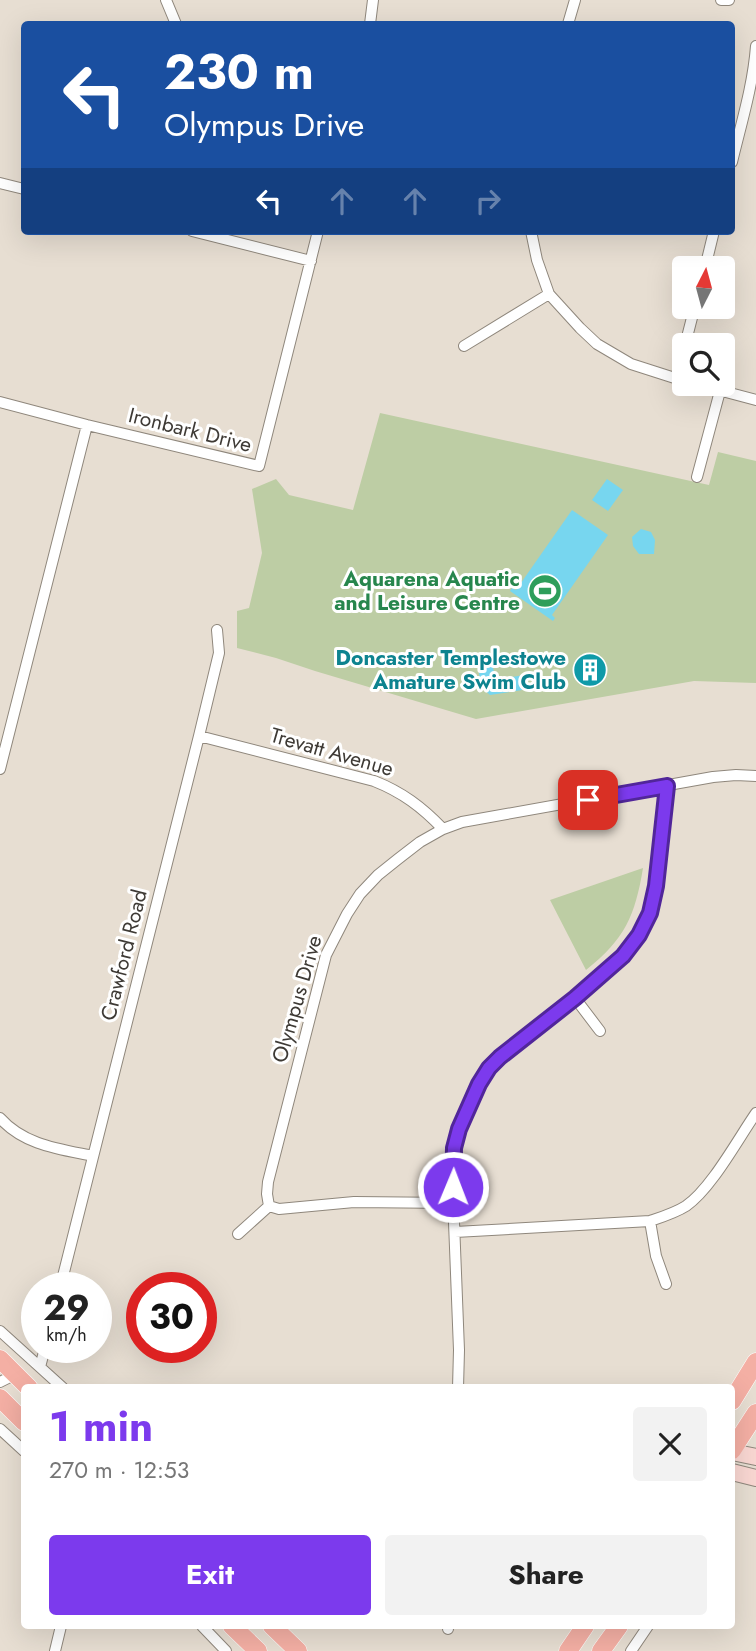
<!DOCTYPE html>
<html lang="en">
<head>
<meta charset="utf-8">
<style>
	body { margin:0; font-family:Jost,sans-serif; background:#f2f2f2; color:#222; height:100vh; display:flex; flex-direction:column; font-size:26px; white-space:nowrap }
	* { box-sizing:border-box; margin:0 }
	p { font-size:23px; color:#767676 }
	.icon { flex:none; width:38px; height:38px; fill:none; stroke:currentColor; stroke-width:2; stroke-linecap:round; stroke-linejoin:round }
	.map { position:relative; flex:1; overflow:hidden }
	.details { position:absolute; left:21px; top:1384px; width:714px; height:245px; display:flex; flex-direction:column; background:#fff; border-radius:7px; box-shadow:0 7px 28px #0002 }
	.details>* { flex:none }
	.hud { position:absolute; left:21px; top:21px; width:714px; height:214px; border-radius:7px; box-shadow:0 7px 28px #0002; background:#1a4fa0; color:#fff; overflow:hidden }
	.needle { width:46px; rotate:6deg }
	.fabs { position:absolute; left:672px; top:256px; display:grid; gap:14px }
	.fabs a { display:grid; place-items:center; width:63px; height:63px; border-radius:7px; background:#fff; box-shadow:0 7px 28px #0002; font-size:35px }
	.speed { position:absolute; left:21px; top:1272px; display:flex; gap:14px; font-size:35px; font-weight:700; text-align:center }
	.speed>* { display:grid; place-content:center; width:91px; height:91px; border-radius:50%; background:#fff; box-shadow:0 7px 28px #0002; line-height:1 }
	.speed small { font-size:18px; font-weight:400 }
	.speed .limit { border:10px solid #d22; background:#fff; color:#111 }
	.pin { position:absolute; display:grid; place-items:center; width:60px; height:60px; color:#fff; margin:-30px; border-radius:14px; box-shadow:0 4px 10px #0006 }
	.me { position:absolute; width:77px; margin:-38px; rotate:1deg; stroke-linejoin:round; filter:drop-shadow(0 0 5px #0008) }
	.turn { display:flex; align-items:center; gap:24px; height:147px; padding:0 28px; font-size:32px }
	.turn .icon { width:91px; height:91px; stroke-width:2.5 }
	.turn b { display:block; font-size:49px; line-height:60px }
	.lanes { display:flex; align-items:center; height:66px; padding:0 28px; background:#0003; justify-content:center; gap:35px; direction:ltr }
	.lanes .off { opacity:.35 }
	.round { display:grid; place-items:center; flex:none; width:74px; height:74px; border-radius:7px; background:#f2f2f2 }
	.headline { display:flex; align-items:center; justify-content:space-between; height:119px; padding:0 28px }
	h1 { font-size:42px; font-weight:700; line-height:52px; color:#7c3aed }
	.primary-button { display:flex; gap:14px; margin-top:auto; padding:14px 28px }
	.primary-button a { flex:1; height:80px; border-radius:7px; background:#7c3aed; color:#fff; font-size:28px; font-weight:700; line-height:80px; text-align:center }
	.primary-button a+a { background:#f2f2f2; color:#222 }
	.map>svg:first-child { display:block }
	.green { fill:#bdcda4 }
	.water { fill:#77d6ef }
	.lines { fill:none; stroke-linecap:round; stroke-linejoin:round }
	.minor-casing { stroke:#8f877c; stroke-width:12 }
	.secondary-casing { stroke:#8f877c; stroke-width:18 }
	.primary-casing { stroke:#fff; stroke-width:19 }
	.minor { stroke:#fff; stroke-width:10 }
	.secondary { stroke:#f9d7d2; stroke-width:16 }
	.primary { stroke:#f4afa4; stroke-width:18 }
	.route-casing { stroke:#51269a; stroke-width:18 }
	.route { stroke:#7c3aed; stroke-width:12 }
	.labels { text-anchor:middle; stroke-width:6; stroke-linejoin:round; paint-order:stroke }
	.street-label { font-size:21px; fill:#3e3a35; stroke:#fff }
	.leisure-label { font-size:21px; font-weight:bold; fill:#27864d; stroke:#fff; text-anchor:end }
	.culture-label { font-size:21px; font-weight:bold; fill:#0d838f; stroke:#fff; text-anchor:end }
</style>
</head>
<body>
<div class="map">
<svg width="756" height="1651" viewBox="0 0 756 1651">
	<rect width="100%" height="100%" fill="#e7ded2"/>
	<path class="green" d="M 380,413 L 709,485 L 718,452 L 756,461 L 756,683 L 694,681 L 476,719 L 315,671 L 276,658 L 237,648 L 237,611 L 249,608 L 262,553 L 252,489 L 276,479 L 289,495 L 353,510 Z
		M 643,868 C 635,916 625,939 586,970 L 550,900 Z"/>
	<path class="water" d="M 607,479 L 623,490 L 608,511 L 592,500 Z
		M 572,510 L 608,535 L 552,615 L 555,618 L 553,621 L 510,591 L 512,588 L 516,590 Z
		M 641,529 L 651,532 L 655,540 L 654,554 L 639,554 L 633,546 L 632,537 Z
		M 485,659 L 492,663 L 494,672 L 491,677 C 503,680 514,676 525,675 L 522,690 L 490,695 L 481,687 L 478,666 Z"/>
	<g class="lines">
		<g class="minor-casing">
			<path id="minor" d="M 166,0 L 176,24
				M 721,0 L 729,0
				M 370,24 L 373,0
				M 568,24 L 575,0
				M 732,162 C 741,124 753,86 756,46
				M 0,183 L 24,189
				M 192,231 L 311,261
				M 531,231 L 537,260 L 549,294 L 580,328 L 597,344 L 631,364 L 684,381
				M 705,268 L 714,231
				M 685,345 L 695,306
				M 464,346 L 549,294
				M 676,379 L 684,347
				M 692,383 L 756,400
				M 0,402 L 87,425 L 259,466 L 318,231
				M 697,477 L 720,391
				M 199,736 L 374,781 C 402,792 422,807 443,829
				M 0,769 L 87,425
				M 575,998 L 600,1031
				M 0,1118 C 24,1145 59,1149 93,1156
				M 269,1206 L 279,1209 L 354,1202 L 453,1203
				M 650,1221 L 656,1256 L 666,1284
				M 455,1232 L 650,1221 C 662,1217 675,1213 686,1206 C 711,1189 738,1139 756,1113
				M 238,1234 L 269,1206 L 267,1194 L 268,1182 L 326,955 L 347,914 L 360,894 L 378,875 L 398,859 L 420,842 L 443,829 L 462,822 L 713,777 L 736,775 L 756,776
				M 60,1288 L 199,736 L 219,653 L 217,630
				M 0,1331 L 63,1388
				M 40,1367 L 45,1348
				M 0,1382 L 16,1374
				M 458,1388 L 459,1350 L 452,1171 L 454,1148 L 459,1129 L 479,1084 L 489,1068 L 500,1057 L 575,998 L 623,955 L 639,935 L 650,913 L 656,886 L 667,786
				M 0,1429 L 24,1451
				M 202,1626 L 226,1651
				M 448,1629 L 448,1626
				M 55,1651 L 61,1626
				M 631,1651 L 648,1626"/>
		</g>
		<g class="secondary-casing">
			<path id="secondary" d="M 732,1452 L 756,1457
				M 732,1472 L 756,1478"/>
		</g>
		<g class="primary-casing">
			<path id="primary" d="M 0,1359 L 29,1388
				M 0,1398 L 24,1422
				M 732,1401 L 756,1362
				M 732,1450 L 756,1413
				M 232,1626 L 258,1651
				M 272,1626 L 298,1651
				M 568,1651 L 585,1626
				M 601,1651 L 619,1626"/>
		</g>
		<use href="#minor" class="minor"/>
		<use href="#secondary" class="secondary"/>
		<use href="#primary" class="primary"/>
	</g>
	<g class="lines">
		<g class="route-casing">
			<path id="route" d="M 453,1187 L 454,1148 L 459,1129 L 479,1084 L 489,1068 L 500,1057 L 575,998 L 623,956 L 639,935 L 650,913 L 656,886 L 667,786 L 588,800"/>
		</g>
		<use href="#route" class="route"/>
	</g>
	<defs>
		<g id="stadium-disc" transform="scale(1.75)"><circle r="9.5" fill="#2e9e5b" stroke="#fff"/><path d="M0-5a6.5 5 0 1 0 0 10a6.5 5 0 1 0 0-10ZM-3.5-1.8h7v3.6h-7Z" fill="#fff"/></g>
		<g id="building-disc" transform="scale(1.75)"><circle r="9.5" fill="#0f9aa8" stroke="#fff"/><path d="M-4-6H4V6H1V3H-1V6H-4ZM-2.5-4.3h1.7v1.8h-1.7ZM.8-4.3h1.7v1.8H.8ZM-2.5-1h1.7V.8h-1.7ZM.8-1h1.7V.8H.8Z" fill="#fff"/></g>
	</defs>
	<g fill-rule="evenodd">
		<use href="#stadium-disc" x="545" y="591"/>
		<use href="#building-disc" x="590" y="670"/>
	</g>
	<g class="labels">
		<g class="street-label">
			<text transform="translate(190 430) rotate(14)" y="7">Ironbark Drive</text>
			<text transform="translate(332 752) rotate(16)" y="7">Trevatt Avenue</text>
			<text transform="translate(124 955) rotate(-76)" y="7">Crawford Road</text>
			<text transform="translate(297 999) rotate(-74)" y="7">Olympus Drive</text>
		</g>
		<g class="leisure-label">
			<text x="520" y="586">Aquarena Aquatic<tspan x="520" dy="24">and Leisure Centre</tspan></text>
		</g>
		<g class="culture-label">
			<text x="566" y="665">Doncaster Templestowe<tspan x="566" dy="24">Amature Swim Club</tspan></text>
		</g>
	</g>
</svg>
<div class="fabs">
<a><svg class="needle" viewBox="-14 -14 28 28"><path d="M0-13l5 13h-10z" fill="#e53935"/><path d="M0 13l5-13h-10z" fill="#767676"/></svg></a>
<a><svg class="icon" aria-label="search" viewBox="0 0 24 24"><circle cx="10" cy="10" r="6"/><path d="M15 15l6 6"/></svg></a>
</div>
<div class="speed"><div>29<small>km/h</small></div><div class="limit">30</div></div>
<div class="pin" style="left:588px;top:800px;background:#d93025"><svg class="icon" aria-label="arrive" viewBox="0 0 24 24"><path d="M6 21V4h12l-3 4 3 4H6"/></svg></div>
<svg class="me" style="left:453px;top:1187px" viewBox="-20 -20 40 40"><circle r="17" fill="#7c3aed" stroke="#fff" stroke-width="3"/><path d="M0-11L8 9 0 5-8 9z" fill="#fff"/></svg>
<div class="hud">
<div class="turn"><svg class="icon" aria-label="left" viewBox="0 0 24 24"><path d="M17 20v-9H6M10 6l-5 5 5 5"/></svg><div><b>230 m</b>Olympus Drive</div></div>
<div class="lanes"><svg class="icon" aria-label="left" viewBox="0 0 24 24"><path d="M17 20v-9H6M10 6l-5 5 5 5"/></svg><svg class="icon off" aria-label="ahead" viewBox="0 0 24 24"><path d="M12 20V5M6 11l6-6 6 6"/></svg><svg class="icon off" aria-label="ahead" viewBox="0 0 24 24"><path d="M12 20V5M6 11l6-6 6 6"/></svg><svg class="icon off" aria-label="right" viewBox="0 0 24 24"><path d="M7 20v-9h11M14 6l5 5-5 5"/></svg></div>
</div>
<section class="details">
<div class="headline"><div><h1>1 min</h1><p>270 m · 12:53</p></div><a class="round"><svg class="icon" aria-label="close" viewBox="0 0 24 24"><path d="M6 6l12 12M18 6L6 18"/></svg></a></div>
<div class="primary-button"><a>Exit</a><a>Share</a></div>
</section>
</div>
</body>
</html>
